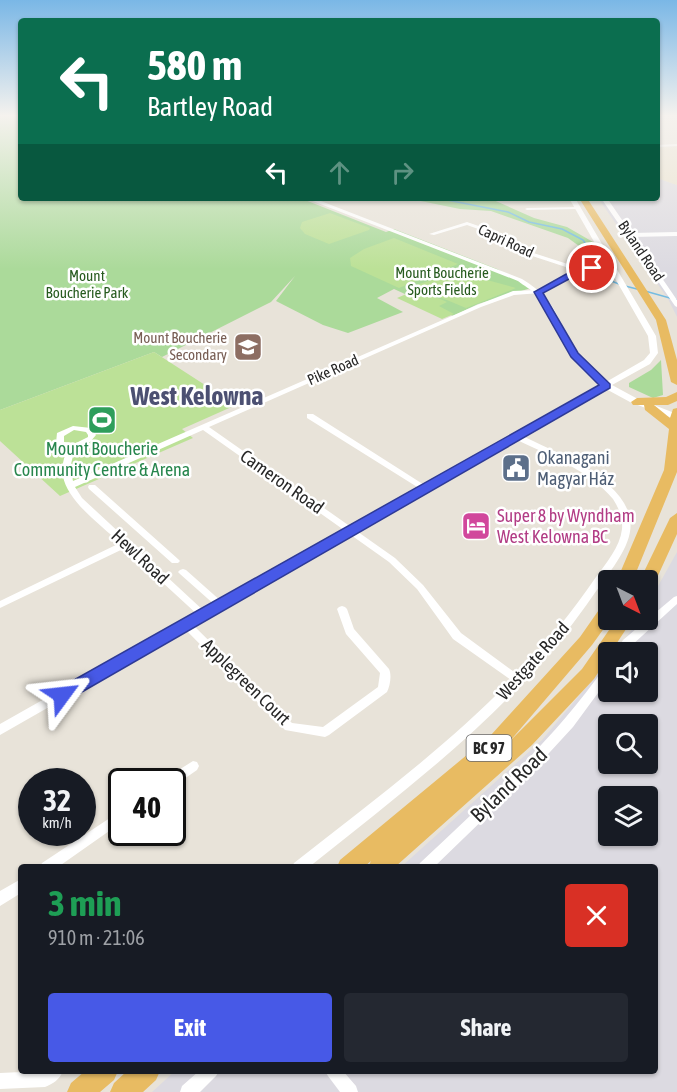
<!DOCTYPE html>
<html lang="en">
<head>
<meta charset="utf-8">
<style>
	body { margin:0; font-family:"Asap Condensed",sans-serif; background:#242831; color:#f1f3f6; height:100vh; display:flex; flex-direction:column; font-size:22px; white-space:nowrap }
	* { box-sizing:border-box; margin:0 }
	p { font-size:20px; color:#9ea1a6 }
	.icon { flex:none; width:33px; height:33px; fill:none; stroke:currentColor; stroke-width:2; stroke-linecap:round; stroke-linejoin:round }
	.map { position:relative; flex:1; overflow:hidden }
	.side { position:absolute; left:18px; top:864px; width:640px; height:210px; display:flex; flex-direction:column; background:#171b24; border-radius:6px; box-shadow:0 2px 4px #0004 }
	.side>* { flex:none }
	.top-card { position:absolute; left:18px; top:18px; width:642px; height:183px; border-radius:6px; box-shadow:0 2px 4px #0004; background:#0b6e4f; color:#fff; overflow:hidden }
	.needle { width:39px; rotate:138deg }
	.buttons { position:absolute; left:598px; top:570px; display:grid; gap:12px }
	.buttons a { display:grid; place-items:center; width:60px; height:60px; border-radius:6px; background:#171b24; box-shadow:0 2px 4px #0004; font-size:30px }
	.speed { position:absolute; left:18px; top:768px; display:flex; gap:12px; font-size:30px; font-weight:700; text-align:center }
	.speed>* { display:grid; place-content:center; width:78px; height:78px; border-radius:50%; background:#171b24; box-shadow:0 2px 4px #0004; line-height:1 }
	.speed small { font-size:15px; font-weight:400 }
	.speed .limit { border:3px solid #111; border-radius:9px; background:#fff; color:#111 }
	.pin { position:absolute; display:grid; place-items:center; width:51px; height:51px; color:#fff; margin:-26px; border:3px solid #fff; border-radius:50%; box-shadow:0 2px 6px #0007 }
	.me { position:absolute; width:66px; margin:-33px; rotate:60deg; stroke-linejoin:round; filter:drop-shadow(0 0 4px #0008) }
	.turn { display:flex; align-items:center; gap:21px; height:126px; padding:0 30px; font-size:27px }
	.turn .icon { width:78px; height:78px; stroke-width:2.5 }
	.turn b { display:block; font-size:42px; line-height:51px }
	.lanes { display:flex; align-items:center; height:57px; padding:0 30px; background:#0003; justify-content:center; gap:30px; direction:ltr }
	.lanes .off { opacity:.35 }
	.round { display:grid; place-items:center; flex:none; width:63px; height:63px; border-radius:6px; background:#242831 }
	.headline { display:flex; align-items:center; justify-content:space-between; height:102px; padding:0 30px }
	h1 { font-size:36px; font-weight:700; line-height:45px; color:#1e9e55 }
	.primary-button { display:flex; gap:12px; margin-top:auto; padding:12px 30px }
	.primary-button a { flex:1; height:69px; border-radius:6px; background:#4759e7; color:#fff; font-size:24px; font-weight:700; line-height:69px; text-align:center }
	.primary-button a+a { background:#242831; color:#f1f3f6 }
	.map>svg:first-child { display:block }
	.industrial { fill:#dcdae1; fill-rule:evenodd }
	.education { fill:#e9e1ca }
	.green { fill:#abda9a }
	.pitch { fill:#bce197 }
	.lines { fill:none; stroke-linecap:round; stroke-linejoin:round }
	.stream { stroke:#75bce2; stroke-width:1.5 }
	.minor { fill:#fff; fill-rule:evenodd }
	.tertiary { fill:#fff; fill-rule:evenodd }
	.trunk { fill:#e8bb62; fill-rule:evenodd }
	.route { fill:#4759e7; stroke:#2e3a96; stroke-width:1.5 }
	.labels { text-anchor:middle; stroke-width:5; stroke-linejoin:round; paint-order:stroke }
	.far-street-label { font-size:15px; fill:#272727; stroke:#fff }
	.far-park-label { font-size:15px; fill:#275b1f; stroke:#fff }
	.far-education-label { font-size:15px; fill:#785e54; stroke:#fff; text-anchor:end }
	.shield { fill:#fff; stroke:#686868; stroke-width:1.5 }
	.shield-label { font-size:16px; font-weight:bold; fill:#272727 }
	.leisure-label { font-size:18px; fill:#27864d; stroke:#fff }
	.service-label { font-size:18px; fill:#4e5e75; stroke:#fff; text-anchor:start }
	.street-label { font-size:18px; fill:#272727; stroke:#fff }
	.hotel-label { font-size:18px; fill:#b23c85; stroke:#fff; text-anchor:start }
	.near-street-label { font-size:21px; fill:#272727; stroke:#fff }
	.far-town-label { font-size:26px; font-weight:bold; fill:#4c5072; stroke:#fff }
</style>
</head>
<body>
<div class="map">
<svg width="677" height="1092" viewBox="0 0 677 1092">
	<rect width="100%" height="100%" fill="#e8e3d9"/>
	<path class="industrial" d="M 657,178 L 677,185 L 677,317 L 668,299 L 598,198 L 657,198 Z
		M 677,552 L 677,1092 L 152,1092 L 175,1071 L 656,1071 L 656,867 L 401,867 L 542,740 L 609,660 L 609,692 L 648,692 L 648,652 L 615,652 L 639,620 L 648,620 L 648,604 ZM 609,724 L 648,724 L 648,764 L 609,764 ZM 609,796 L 648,796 L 648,836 L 609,836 Z"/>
	<path class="education" d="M 677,147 L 677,185 L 657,178 L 657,148 Z"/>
	<path class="green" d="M 0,116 L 21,116 L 21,198 L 300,198 L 386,232 L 394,229 L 497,269 L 531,288 L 478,304 L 453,316 L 394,289 L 377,298 L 403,312 L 348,333 L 323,325 L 276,301 L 295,276 L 271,302 L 162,357 L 154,352 L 0,410 Z
		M 406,198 L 489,198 L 534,218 L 567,227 L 593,242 L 604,264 L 568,238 L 491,211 L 460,209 Z
		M 661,360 L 663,395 L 653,398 L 629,387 L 629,383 L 651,370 Z"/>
	<path class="pitch" d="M 330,213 L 370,228 L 369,230 L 329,244 L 305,234 L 300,228 L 302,222 Z
		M 394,238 L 458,264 L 399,288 L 351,266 L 350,258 L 364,249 Z
		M 476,277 L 516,288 L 466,308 L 413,286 L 438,278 Z
		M 418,289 L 447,302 L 439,306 L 454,314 L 442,319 L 397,298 Z
		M 154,352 L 236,405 L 182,429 L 193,438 L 60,496 L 0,441 L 0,410 Z"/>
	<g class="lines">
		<path class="stream" d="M 437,198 L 508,212 L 529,222 L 562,229 L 583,240 L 602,268 L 606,279 L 619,284
			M 625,286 L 637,289
			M 645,291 L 677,300"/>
		<path class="minor" d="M 578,207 L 580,207 L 580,209 L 527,210 L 525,209 L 527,208 Z
			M 467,222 L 502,234 L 521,249 L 580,268 L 595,265 L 598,267 L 582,271 L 540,293 L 514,295 L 481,307 L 209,427 L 395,558 L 423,585 L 461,633 L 517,674 C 546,644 572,612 596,577 C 606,563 620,547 622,529 C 623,518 619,508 613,499 C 589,470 548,455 515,439 L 515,435 L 521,435 C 554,452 617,475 629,514 C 637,540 613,567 599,587 C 582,612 564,636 544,659 C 476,738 390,802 309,867 L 292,867 L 294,863 C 368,805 445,748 511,680 L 453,639 L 417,589 L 389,562 L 203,430 L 75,487 L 82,498 L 205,612 L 207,614 L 205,616 L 199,616 L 125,548 L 0,608 L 0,601 L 120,543 C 101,525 67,501 63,476 C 61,466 64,457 68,448 L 56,443 L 57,433 L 73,426 L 91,428 L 96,435 L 90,442 L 75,448 L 70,468 L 73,481 L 477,305 L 513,291 L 537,290 L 575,270 L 517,251 L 498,236 L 467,225 L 434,235 L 429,234 ZM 74,430 L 86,432 L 88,435 L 88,437 L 76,443 L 64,442 L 64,436 Z
			M 677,232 L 677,236 L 631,237 L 628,235 L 631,233 Z
			M 307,414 L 313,414 L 429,488 L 428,490 L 422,490 L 307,418 Z
			M 89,485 L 95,485 L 178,559 L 180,561 L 178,563 L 172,563 L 89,489 L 88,487 Z
			M 183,569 L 186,570 L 222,602 L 224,604 L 222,606 L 216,606 L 180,574 L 178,572 L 180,570 Z
			M 677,596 L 677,604 L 631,646 L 626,652 L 616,652 L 623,640 L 674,597 Z
			M 342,606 L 345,607 L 347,609 L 354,629 L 389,669 C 392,675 390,686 387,692 L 329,735 L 325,737 L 285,730 L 180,624 L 181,621 L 189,621 L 292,723 L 323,727 L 378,687 L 380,673 L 346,634 L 337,609 L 339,607 Z
			M 609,666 L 609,678 L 573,727 L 527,777 L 434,867 L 418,867 L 420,863 C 487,800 552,742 605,667 Z
			M 193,761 L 197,762 L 199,766 L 197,770 L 174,786 L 172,786 L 172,782 L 164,782 L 166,778 Z
			M 122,810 L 122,822 L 58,867 L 40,867 L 42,863 Z
			M 21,879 L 21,893 L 0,906 L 0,891 Z
			M 43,1071 L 63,1071 C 60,1079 53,1084 45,1087 L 0,1089 L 0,1073 Z
			M 199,1071 L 219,1071 L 216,1076 L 200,1092 L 180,1092 L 182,1086 Z
			M 325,1071 L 343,1071 L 356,1086 L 358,1092 L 340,1092 L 328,1076 Z"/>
		<path class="tertiary" d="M 677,144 L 677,146 L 657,147 L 657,145 Z
			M 305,198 L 313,198 L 522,279 C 560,302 555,319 576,352 C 584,364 595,373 606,382 L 644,360 L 650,353 L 648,336 L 569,198 L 575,198 L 656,336 L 658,353 L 650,364 L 612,385 L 636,398 L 677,414 L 677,420 L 630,402 L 606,389 L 0,735 L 0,724 L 600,385 C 588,376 576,365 568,352 C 557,333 553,310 537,295 C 531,289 524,286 518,281 Z
			M 601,198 L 607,198 L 677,300 L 677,307 L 675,306 Z"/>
		<path class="trunk" d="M 579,198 L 587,198 L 666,320 L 677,360 L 677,385 L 671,382 L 656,320 Z
			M 677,392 L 677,401 L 668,405 L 654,405 L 670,418 L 673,409 L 677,408 L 677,472 L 633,580 L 617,580 L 664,470 L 669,429 L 645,410 L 644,405 L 633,405 L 631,402 L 637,398 L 666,397 Z
			M 677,513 L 677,534 L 656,580 L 654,584 L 648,585 L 648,580 L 640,580 L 670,518 Z
			M 609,602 L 610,620 L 592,645 L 510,741 L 582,669 L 616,620 L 632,620 L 611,652 L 609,652 L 609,656 L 594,679 L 532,745 L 395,867 L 368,867 L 371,861 L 364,867 L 337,867 L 340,860 L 491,735 L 580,637 L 603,604 Z
			M 85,1071 L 118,1071 L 114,1080 L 100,1092 L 67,1092 L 71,1083 Z
			M 127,1071 L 160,1071 L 156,1080 L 143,1092 L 110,1092 L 114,1083 Z"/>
	</g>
	<linearGradient id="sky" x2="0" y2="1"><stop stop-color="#7ab7e6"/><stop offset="0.43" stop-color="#f5f2ee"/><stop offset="1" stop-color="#f5f2ee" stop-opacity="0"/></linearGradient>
	<rect width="677" height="269" fill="url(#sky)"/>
	<path class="route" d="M 592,265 L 596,268 L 595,270 L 582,272 L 543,293 L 578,353 L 610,384 L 610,388 L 68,700 L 62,702 L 56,700 L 54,695 L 56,690 L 599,385 L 571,357 L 534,292 L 577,268 Z"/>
	<defs>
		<g id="school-square" transform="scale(1.5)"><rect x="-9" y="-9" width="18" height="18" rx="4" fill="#8d6e63" stroke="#fff"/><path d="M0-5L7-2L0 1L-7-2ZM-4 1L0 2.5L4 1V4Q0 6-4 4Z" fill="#fff"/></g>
		<g id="stadium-square" transform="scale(1.5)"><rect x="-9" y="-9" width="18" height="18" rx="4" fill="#2e9e5b" stroke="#fff"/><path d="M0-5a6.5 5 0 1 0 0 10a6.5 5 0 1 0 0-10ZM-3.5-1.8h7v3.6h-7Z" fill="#fff"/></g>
		<g id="civic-square" transform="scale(1.5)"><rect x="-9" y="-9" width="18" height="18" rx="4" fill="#5c6f8a" stroke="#fff"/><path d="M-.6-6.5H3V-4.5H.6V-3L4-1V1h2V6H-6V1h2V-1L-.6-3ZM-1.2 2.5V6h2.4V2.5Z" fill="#fff"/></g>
		<g id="hotel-square" transform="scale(1.5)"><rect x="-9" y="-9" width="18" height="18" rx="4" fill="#d1479c" stroke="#fff"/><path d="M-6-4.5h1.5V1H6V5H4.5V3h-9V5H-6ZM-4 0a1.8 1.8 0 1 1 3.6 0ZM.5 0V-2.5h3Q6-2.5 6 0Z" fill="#fff"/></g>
	</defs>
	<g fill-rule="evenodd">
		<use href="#school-square" x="248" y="347"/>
		<use href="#stadium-square" x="102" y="420"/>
		<use href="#civic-square" x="516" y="468"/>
		<use href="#hotel-square" x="476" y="526"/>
	</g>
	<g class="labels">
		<g class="far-street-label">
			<text transform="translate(506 241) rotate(25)" y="5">Capri Road</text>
			<text transform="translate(641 251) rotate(56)" y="5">Byland Road</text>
			<text transform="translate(333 370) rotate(-24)" y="5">Pike Road</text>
		</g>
		<g class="far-park-label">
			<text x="442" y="278">Mount Boucherie<tspan x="442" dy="17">Sports Fields</tspan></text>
			<text x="87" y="281">Mount<tspan x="87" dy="17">Boucherie Park</tspan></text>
		</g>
		<g class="far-education-label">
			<text x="227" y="343">Mount Boucherie<tspan x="227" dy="17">Secondary</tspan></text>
		</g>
		<rect class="shield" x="466.5" y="735" width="45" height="26" rx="4.5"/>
		<g class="shield-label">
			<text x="489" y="754">BC 97</text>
		</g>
		<g class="leisure-label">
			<text x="102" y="455">Mount Boucherie<tspan x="102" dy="21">Community Centre &amp; Arena</tspan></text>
		</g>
		<g class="service-label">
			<text x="537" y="464">Okanagani<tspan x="537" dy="21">Magyar Ház</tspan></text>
		</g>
		<g class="street-label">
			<text transform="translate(282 482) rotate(35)" y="6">Cameron Road</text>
			<text transform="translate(140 557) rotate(43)" y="6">Hewl Road</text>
			<text transform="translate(533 661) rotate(-48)" y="6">Westgate Road</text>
			<text transform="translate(246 682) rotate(44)" y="6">Applegreen Court</text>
		</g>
		<g class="hotel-label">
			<text x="497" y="522">Super 8 by Wyndham<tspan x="497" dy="21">West Kelowna BC</tspan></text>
		</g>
		<g class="near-street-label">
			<text transform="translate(509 785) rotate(-44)" y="7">Byland Road</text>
		</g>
		<g class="far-town-label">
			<text x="197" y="405">West Kelowna</text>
		</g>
	</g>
</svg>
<div class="buttons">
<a><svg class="needle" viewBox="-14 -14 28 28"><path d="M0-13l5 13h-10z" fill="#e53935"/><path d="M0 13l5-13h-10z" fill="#9ea1a6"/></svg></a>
<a><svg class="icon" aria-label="sound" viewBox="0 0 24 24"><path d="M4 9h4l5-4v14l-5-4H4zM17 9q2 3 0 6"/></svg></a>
<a><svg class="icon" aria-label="search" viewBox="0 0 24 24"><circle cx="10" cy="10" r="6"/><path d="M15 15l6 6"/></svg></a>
<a><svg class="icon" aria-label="layers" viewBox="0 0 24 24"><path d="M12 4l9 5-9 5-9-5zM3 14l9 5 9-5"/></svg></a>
</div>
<div class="speed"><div>32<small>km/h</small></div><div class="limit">40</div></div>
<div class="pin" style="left:592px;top:268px;background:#d93025"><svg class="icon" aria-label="arrive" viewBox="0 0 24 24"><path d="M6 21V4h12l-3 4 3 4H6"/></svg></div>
<svg class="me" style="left:62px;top:695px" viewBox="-20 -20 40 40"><path d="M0-17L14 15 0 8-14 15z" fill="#4759e7" stroke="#fff" stroke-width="4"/></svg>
<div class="top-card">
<div class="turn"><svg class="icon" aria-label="left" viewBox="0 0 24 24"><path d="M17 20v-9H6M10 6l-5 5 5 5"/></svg><div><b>580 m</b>Bartley Road</div></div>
<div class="lanes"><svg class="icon" aria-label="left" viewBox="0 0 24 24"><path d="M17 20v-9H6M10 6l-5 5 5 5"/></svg><svg class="icon off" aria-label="ahead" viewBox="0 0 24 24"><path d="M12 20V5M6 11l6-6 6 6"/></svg><svg class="icon off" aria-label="right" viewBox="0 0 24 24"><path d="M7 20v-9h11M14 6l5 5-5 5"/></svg></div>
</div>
<section class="side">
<div class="headline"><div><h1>3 min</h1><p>910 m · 21:06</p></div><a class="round" style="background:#d93025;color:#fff"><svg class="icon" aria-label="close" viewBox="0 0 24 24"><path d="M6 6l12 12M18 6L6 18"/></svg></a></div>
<div class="primary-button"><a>Exit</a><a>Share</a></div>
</section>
</div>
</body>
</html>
